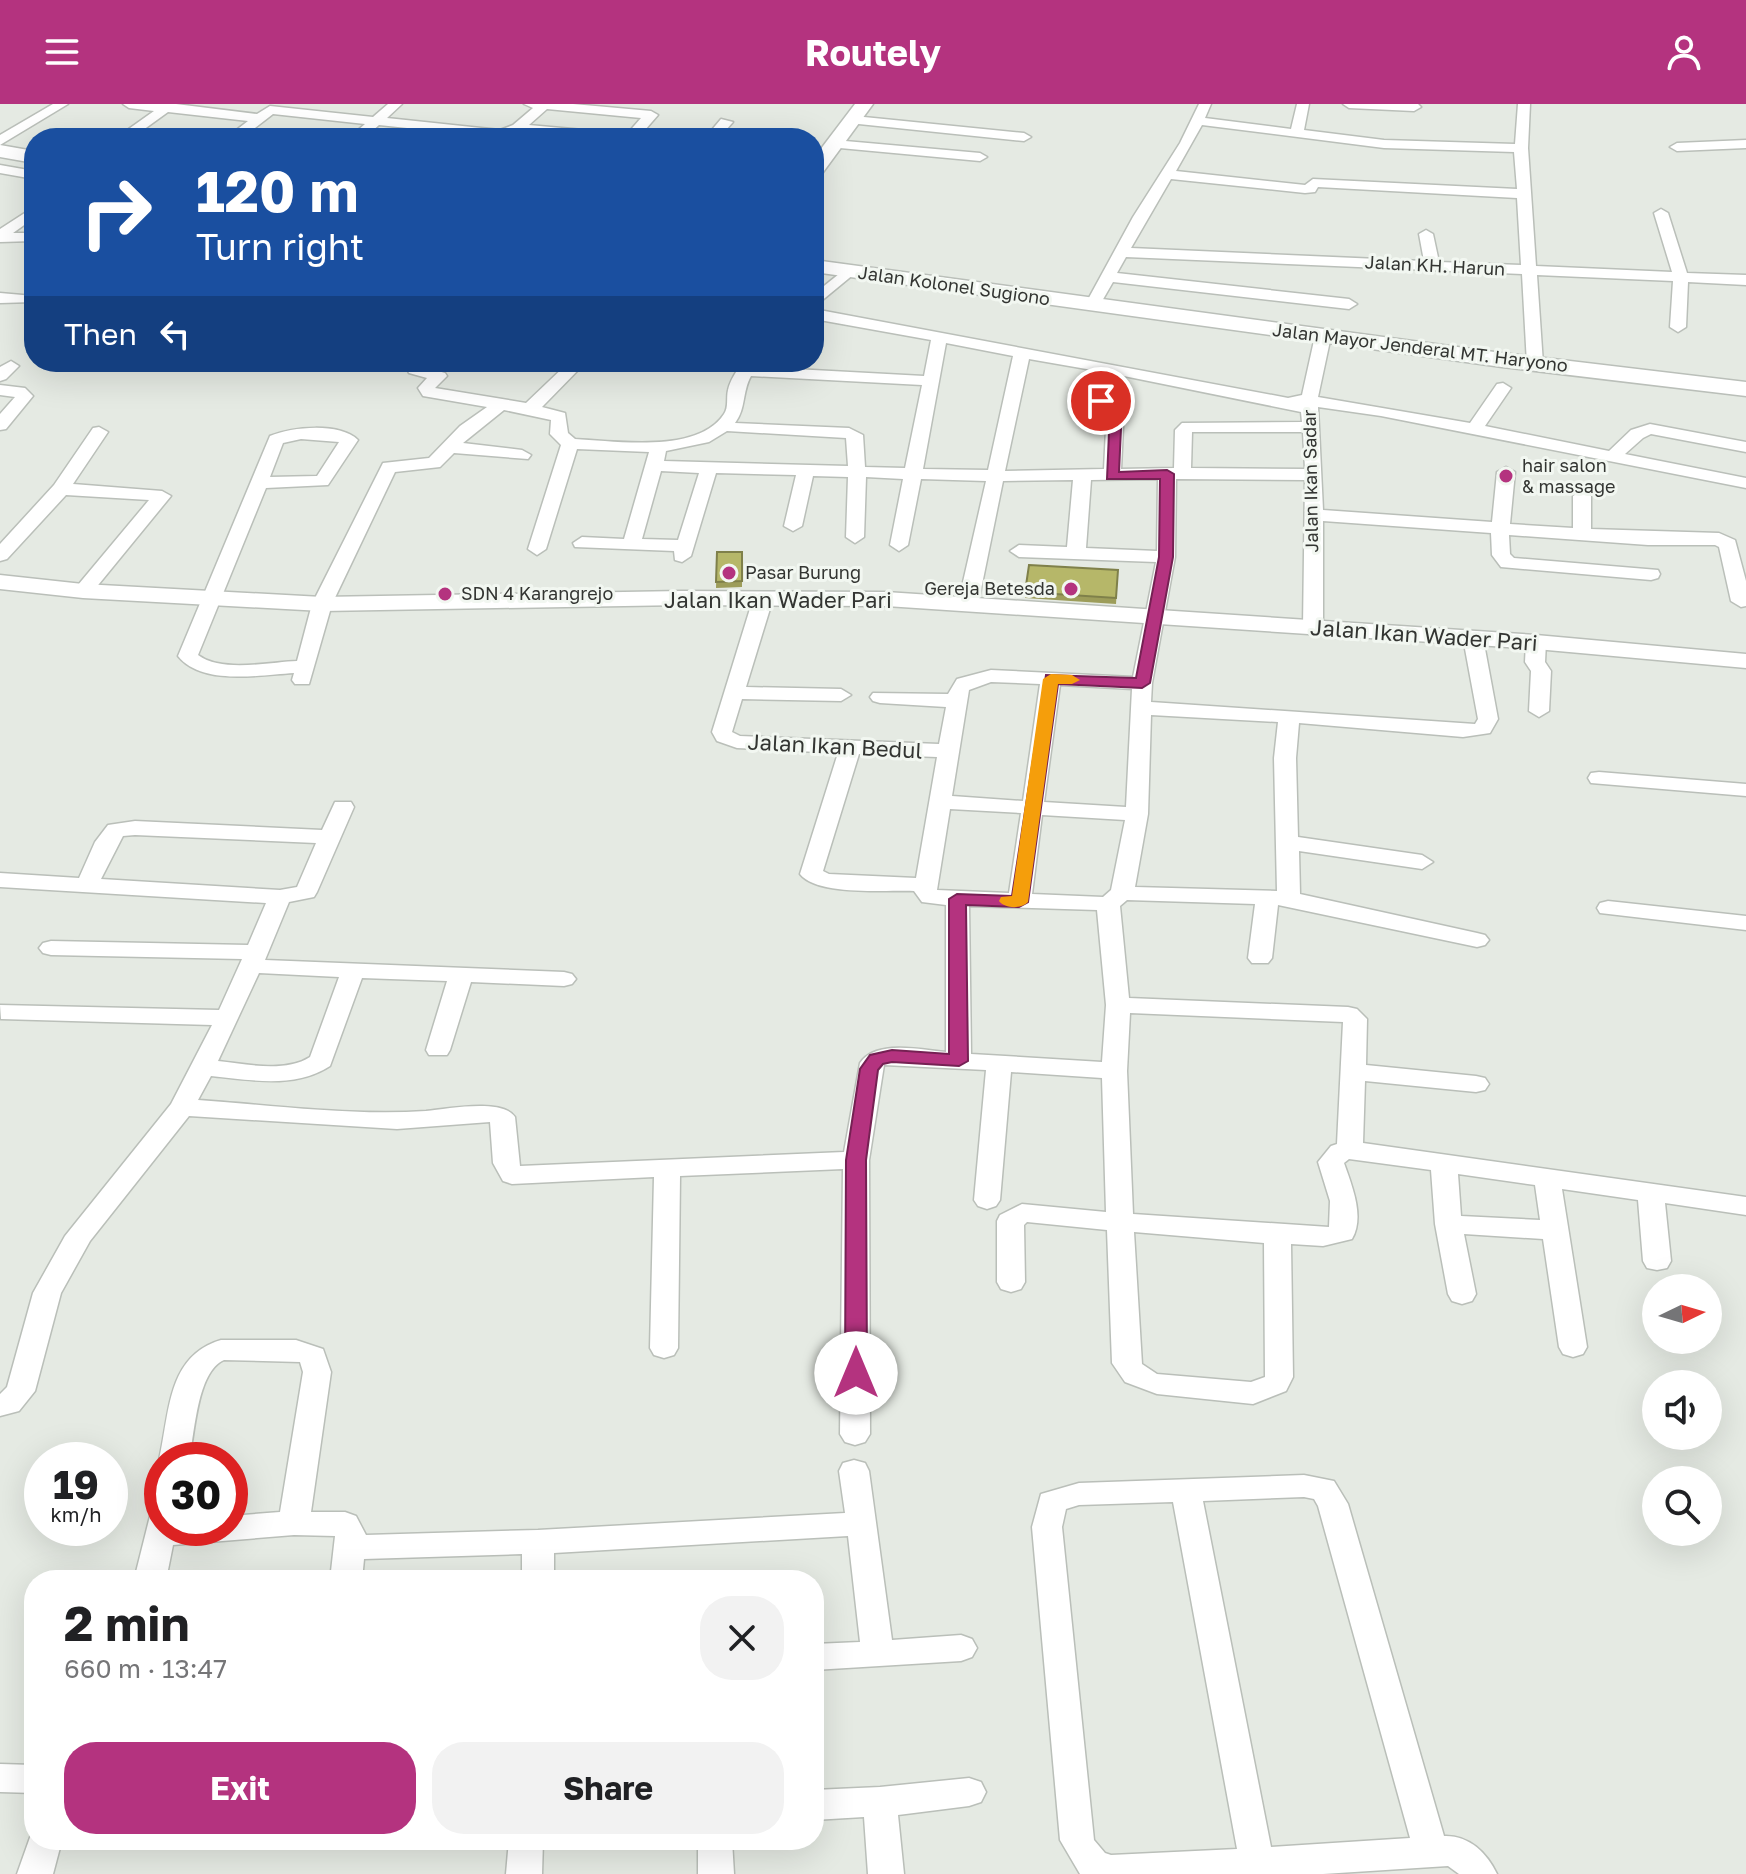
<!DOCTYPE html>
<html lang="en">
<head>
<meta charset="utf-8">
<style>
	body { margin:0; font-family:"Golos Text",sans-serif; background:#f2f2f2; color:#202124; height:100vh; display:flex; flex-direction:column; font-size:30px; white-space:nowrap }
	* { box-sizing:border-box; margin:0 }
	p { font-size:26px; color:#757577 }
	.icon { flex:none; width:44px; height:44px; fill:none; stroke:currentColor; stroke-width:2; stroke-linecap:round; stroke-linejoin:round }
	.map { position:relative; flex:1; overflow:hidden }
	.side { position:absolute; left:24px; top:1466px; width:800px; height:280px; display:flex; flex-direction:column; background:#fff; border-radius:32px; box-shadow:0 8px 32px #0002 }
	.side>* { flex:none }
	.banner { position:absolute; left:24px; top:24px; width:800px; height:244px; border-radius:32px; box-shadow:0 8px 32px #0002; background:#1a4fa0; color:#fff; overflow:hidden }
	.needle { width:52px; rotate:85deg }
	.buttons { position:absolute; left:1642px; top:1170px; display:grid; gap:16px }
	.buttons a { display:grid; place-items:center; width:80px; height:80px; border-radius:50%; background:#fff; box-shadow:0 8px 32px #0002; font-size:40px }
	.speed { position:absolute; left:24px; top:1338px; display:flex; gap:16px; font-size:40px; font-weight:700; text-align:center }
	.speed>* { display:grid; place-content:center; width:104px; height:104px; border-radius:50%; background:#fff; box-shadow:0 8px 32px #0002; line-height:1 }
	.speed small { font-size:20px; font-weight:400 }
	.speed .limit { border:12px solid #d22; background:#fff; color:#111 }
	.pin { position:absolute; display:grid; place-items:center; width:68px; height:68px; color:#fff; margin:-34px; border:4px solid #fff; border-radius:50%; box-shadow:0 2px 8px #0007 }
	.me { position:absolute; width:88px; margin:-44px; rotate:0deg; stroke-linejoin:round; filter:drop-shadow(0 0 6px #0008) }
	.turn { display:flex; align-items:center; gap:28px; height:168px; padding:0 40px; font-size:36px }
	.turn .icon { width:104px; height:104px; stroke-width:2.5 }
	.turn b { display:block; font-size:56px; line-height:68px }
	.then { display:flex; align-items:center; height:76px; padding:0 40px; background:#0003; gap:16px; font-size:30px }
	.round { display:grid; place-items:center; flex:none; width:84px; height:84px; border-radius:32px; background:#f2f2f2 }
	.overview { display:flex; align-items:center; justify-content:space-between; height:136px; padding:0 40px }
	h1 { font-size:48px; font-weight:700; line-height:60px }
	.button { display:flex; gap:16px; margin-top:auto; padding:16px 40px }
	.button a { flex:1; height:92px; border-radius:32px; background:#b4337f; color:#fff; font-size:32px; font-weight:700; line-height:92px; text-align:center }
	.button a+a { background:#f2f2f2; color:#202124 }
	header { display:flex; justify-content:space-between; align-items:center; height:104px; padding:0 40px; background:#b4337f; color:#fff; font-size:36px; font-weight:700 }
	.map>svg:first-child { display:block }
	.lines { fill:none; stroke-linecap:round; stroke-linejoin:round }
	.minor-casing { stroke:#babfb9; stroke-width:3 }
	.tertiary-casing { stroke:#babfb9; stroke-width:3 }
	.secondary-casing { stroke:#babfb9; stroke-width:3 }
	.minor { fill:#fff; fill-rule:evenodd }
	.tertiary { fill:#fff; fill-rule:evenodd }
	.secondary { fill:#fff; fill-rule:evenodd }
	.wall { fill:#9d9d5a }
	.building { fill:#b6b769; stroke:#7f804a; stroke-width:2 }
	.route { fill:#b4337f; stroke:#752153; stroke-width:2 }
	.slow { fill:#f59e0b }
	.poi-dot { fill:#b4337f; stroke:#f2f7f1; stroke-width:3 }
	.labels { text-anchor:middle; stroke-width:6; stroke-linejoin:round; paint-order:stroke }
	.far-street-label { font-size:18px; fill:#333532; stroke:#f2f7f1 }
	.far-poi-label { font-size:18px; fill:#333532; stroke:#f2f7f1; text-anchor:start }
	.street-label { font-size:22px; fill:#333532; stroke:#f2f7f1 }
</style>
</head>
<body>
<header><svg class="icon" aria-label="menu" viewBox="0 0 24 24"><path d="M4 6h16M4 12h16M4 18h16"/></svg>Routely<svg class="icon" aria-label="person" viewBox="0 0 24 24"><circle cx="12" cy="8" r="4"/><path d="M4 21q1-7 8-7t8 7"/></svg></header>
<div class="map">
<svg width="1746" height="1770" viewBox="0 0 1746 1770">
	<rect width="100%" height="100%" fill="#e5eae3"/>
	<g class="lines">
		<g class="minor-casing">
			<path id="minor" d="M 53,0 L 68,0 L 0,41 L 0,31 Z
				M 123,0 L 176,0 L 257,10 L 270,2 L 373,13 L 388,0 L 402,0 L 387,14 L 500,26 L 513,21 L 533,4 L 524,0 L 573,0 L 651,7 L 658,11 L 638,34 L 585,34 L 519,28 L 501,34 L 379,21 L 364,34 L 349,34 L 365,20 L 273,10 L 242,34 L 226,34 L 248,17 L 168,8 L 132,34 L 116,34 L 154,7 L 129,4 ZM 547,5 L 641,14 L 627,30 L 529,21 Z
				M 1199,0 L 1211,0 L 1205,14 L 1291,25 L 1297,0 L 1309,0 L 1304,26 L 1384,36 L 1515,40 L 1518,0 L 1530,0 L 1528,44 L 1536,162 L 1672,168 L 1654,109 L 1661,105 L 1668,109 L 1687,169 L 1746,171 L 1746,181 L 1688,178 L 1686,223 L 1678,228 L 1670,223 L 1673,177 L 1537,171 L 1543,260 L 1535,265 L 1527,260 L 1522,170 L 1126,153 L 1117,169 L 1349,195 L 1357,200 L 1349,205 L 1113,178 L 1098,204 L 1088,204 L 1085,201 L 1133,113 L 1180,39 ZM 1202,21 L 1384,44 L 1514,48 L 1517,85 L 1313,75 L 1305,81 L 1176,67 ZM 1171,75 L 1305,89 L 1315,88 L 1318,83 L 1517,94 L 1521,161 L 1439,158 L 1433,130 L 1426,126 L 1419,130 L 1424,157 L 1131,144 Z
				M 1343,0 L 1418,0 L 1421,3 L 1414,7 L 1349,4 Z
				M 854,12 L 1024,29 L 1031,33 L 1024,37 L 849,19 L 849,13 Z
				M 721,15 L 733,18 L 719,34 L 705,34 Z
				M 834,36 L 980,49 L 987,53 L 980,57 L 829,43 L 827,40 Z
				M 1746,36 L 1746,44 L 1677,47 L 1670,43 L 1677,39 Z
				M 0,61 L 34,67 L 34,75 L 0,69 Z
				M 34,103 L 34,114 L 13,129 L 34,129 L 34,137 L 0,138 L 0,125 Z
				M 849,162 L 854,164 L 854,170 L 814,203 L 814,190 Z
				M 0,189 L 34,192 L 34,198 L 0,199 Z
				M 814,205 L 1288,294 L 1302,291 L 1315,232 L 1323,227 L 1331,232 L 1318,293 L 1470,319 L 1497,280 L 1503,279 L 1511,284 L 1485,322 L 1609,347 L 1631,326 L 1650,320 L 1746,338 L 1746,348 L 1651,330 L 1643,334 L 1625,350 L 1746,374 L 1746,384 L 1381,312 L 1318,303 L 1323,406 L 1492,418 L 1497,368 L 1506,363 L 1515,368 L 1510,420 L 1573,424 L 1573,392 L 1582,387 L 1591,392 L 1591,425 L 1719,429 L 1735,436 L 1746,477 L 1746,502 L 1741,503 L 1731,497 L 1719,443 L 1715,441 L 1648,441 L 1509,431 L 1510,450 L 1514,454 L 1658,466 L 1660,470 L 1658,474 L 1651,476 L 1501,463 L 1492,451 L 1491,429 L 1323,417 L 1323,523 L 1313,529 L 1303,523 L 1305,376 L 1176,375 L 1175,453 L 1152,579 L 1151,598 L 1475,620 L 1478,615 L 1463,534 L 1473,528 L 1483,534 L 1498,615 L 1490,629 L 1463,633 L 1299,619 L 1296,654 L 1298,733 L 1422,751 L 1433,758 L 1422,765 L 1299,747 L 1300,790 L 1477,829 L 1485,831 L 1489,836 L 1485,841 L 1477,843 L 1278,801 L 1272,854 L 1268,859 L 1252,859 L 1248,854 L 1255,800 L 1127,796 L 1120,802 L 1129,894 L 1348,903 L 1357,905 L 1367,915 L 1366,961 L 1476,972 L 1485,974 L 1489,980 L 1485,986 L 1476,988 L 1365,977 L 1363,1039 L 1746,1093 L 1746,1111 L 1665,1099 L 1671,1157 L 1667,1164 L 1657,1166 L 1647,1164 L 1643,1157 L 1638,1096 L 1562,1085 L 1587,1243 L 1583,1250 L 1573,1253 L 1563,1250 L 1559,1243 L 1543,1135 L 1464,1130 L 1476,1190 L 1472,1197 L 1462,1200 L 1452,1197 L 1448,1190 L 1435,1120 L 1431,1066 L 1349,1055 L 1344,1059 C 1352,1082 1365,1113 1352,1135 L 1323,1142 L 1291,1140 L 1293,1273 L 1286,1287 L 1253,1300 L 1157,1290 L 1125,1278 L 1112,1259 L 1107,1126 L 1027,1118 L 1024,1121 L 1025,1178 L 1021,1185 L 1011,1188 L 1001,1185 L 997,1178 L 997,1117 L 1000,1111 L 1022,1100 L 1106,1108 L 1102,974 L 1011,968 L 1000,1096 L 996,1102 L 987,1105 L 978,1102 L 974,1096 L 986,966 L 884,961 L 869,1056 L 870,1330 L 865,1338 L 855,1341 L 845,1338 L 840,1330 L 843,1065 L 680,1072 L 678,1244 L 674,1251 L 664,1254 L 654,1251 L 650,1244 L 654,1073 L 512,1080 L 503,1077 L 493,1059 L 490,1018 L 397,1025 L 189,1012 L 90,1137 L 61,1189 L 35,1287 L 19,1307 L 0,1312 L 0,1290 L 7,1283 L 33,1189 L 65,1132 L 171,1000 L 212,921 L 1,915 L 0,901 L 219,906 L 242,855 L 51,851 L 43,849 L 39,844 L 43,839 L 51,837 L 248,841 L 266,799 L 0,783 L 0,769 L 79,774 L 95,738 L 108,721 L 135,717 L 322,726 L 335,698 L 351,698 L 354,703 L 317,788 L 314,793 L 289,798 L 265,856 L 564,868 L 572,870 L 576,875 L 572,880 L 564,882 L 471,878 L 450,946 L 447,951 L 429,951 L 426,946 L 447,877 L 362,874 L 330,962 C 295,985 250,976 211,972 L 198,996 C 273,1001 351,1012 426,1007 C 447,1005 503,994 515,1013 L 520,1062 L 844,1048 L 860,959 C 876,935 922,946 946,948 L 946,801 L 922,798 L 914,787 C 886,786 817,792 800,770 L 838,649 L 737,644 L 717,637 L 712,628 L 753,495 L 763,489 L 773,495 L 746,583 L 841,585 L 851,591 L 841,597 L 742,595 L 732,628 L 740,632 L 939,640 L 946,603 L 880,599 L 873,597 L 870,593 L 873,589 L 948,590 L 957,575 L 991,566 L 1133,573 L 1156,458 L 1019,453 L 1010,447 L 1019,441 L 1067,443 L 1073,376 L 1003,377 L 978,500 L 968,506 L 958,500 L 986,377 L 921,375 L 908,441 L 899,447 L 890,441 L 903,375 L 866,373 L 864,433 L 855,439 L 846,433 L 848,373 L 813,372 L 802,422 L 793,427 L 784,422 L 796,371 L 716,369 L 691,452 L 682,458 L 675,456 L 674,447 L 575,443 L 573,439 L 582,433 L 624,435 L 649,348 L 577,345 L 546,445 L 537,451 L 528,445 L 561,341 L 550,330 L 551,316 L 504,306 L 463,339 L 522,346 L 531,351 L 528,355 L 454,349 L 440,363 L 395,368 L 332,500 L 309,580 L 295,580 L 292,576 L 294,569 C 260,571 202,582 178,552 L 270,332 C 292,323 339,318 358,336 L 328,381 L 266,384 L 198,551 C 222,569 269,558 297,557 L 312,500 L 383,359 L 429,354 L 460,322 L 487,303 L 423,292 L 418,284 L 427,274 L 409,269 L 406,263 L 410,258 L 429,258 L 424,263 L 445,269 L 447,272 L 435,284 L 526,299 L 569,258 L 586,258 L 542,303 L 565,309 L 568,329 L 575,335 C 615,337 698,350 724,310 C 729,303 726,294 728,286 C 730,276 737,267 742,258 L 758,258 L 756,263 L 924,272 L 931,236 L 814,215 ZM 946,239 L 1013,252 L 988,366 L 923,365 ZM 1029,255 L 1098,267 L 1092,296 L 1107,305 L 1104,365 L 1005,367 ZM 1114,270 L 1301,308 L 1302,318 L 1182,319 L 1175,326 L 1174,364 L 1121,365 L 1124,303 L 1109,294 ZM 751,272 L 922,281 L 905,364 L 865,363 L 863,331 L 849,324 L 735,319 C 746,305 742,288 751,272 ZM 727,327 L 846,334 L 848,362 L 664,357 L 666,347 L 709,338 ZM 1192,328 L 1303,328 L 1305,365 L 1191,364 ZM 301,335 L 339,338 L 317,372 L 270,373 L 283,339 ZM 661,367 L 699,369 L 678,436 L 642,435 ZM 1158,375 L 1157,447 L 1086,444 L 1091,376 ZM 991,578 L 1040,580 L 1023,697 L 952,692 L 969,586 ZM 1060,581 L 1132,585 L 1126,703 L 1044,698 ZM 1151,611 L 1278,618 L 1274,654 L 1277,787 L 1135,783 L 1148,710 ZM 859,650 L 937,653 L 916,774 L 829,770 L 823,767 ZM 950,705 L 1021,709 L 1009,789 L 937,786 ZM 1042,711 L 1125,716 L 1111,786 L 1103,793 L 1032,790 ZM 135,731 L 316,739 L 297,783 L 280,786 L 101,775 L 123,732 ZM 969,802 L 1097,806 L 1106,901 L 1102,958 L 971,950 ZM 259,869 L 339,873 L 310,953 C 285,969 246,960 218,957 ZM 1130,909 L 1343,918 L 1337,1040 L 1331,1042 L 1318,1058 L 1330,1097 L 1329,1123 L 1133,1110 L 1127,967 ZM 1458,1070 L 1535,1081 L 1540,1116 L 1461,1112 ZM 1134,1128 L 1264,1139 L 1265,1273 L 1251,1278 L 1157,1270 L 1142,1260 Z
				M 11,257 L 19,262 L 6,275 L 0,277 L 0,263 Z
				M 148,258 L 166,258 L 155,265 L 149,263 Z
				M 0,281 L 25,284 L 33,292 L 6,325 L 0,326 L 0,310 L 15,293 L 0,291 Z
				M 99,323 L 108,328 L 73,380 L 162,387 L 171,392 L 90,491 L 83,493 L 73,487 L 149,396 L 66,391 L 7,455 L 0,457 L 0,440 L 54,381 L 93,324 Z
				M 1536,532 L 1546,538 L 1545,558 L 1551,567 L 1549,607 L 1539,613 L 1529,607 L 1531,567 L 1525,558 L 1526,538 Z
				M 1599,668 L 1746,680 L 1746,692 L 1591,679 L 1588,674 L 1591,669 Z
				M 1608,797 L 1746,812 L 1746,826 L 1600,809 L 1597,804 L 1600,799 Z
				M 221,1236 L 296,1236 L 323,1245 L 331,1268 L 311,1408 L 345,1408 L 356,1412 L 366,1431 L 538,1426 L 845,1409 L 839,1367 L 843,1359 L 854,1356 L 865,1359 L 869,1367 L 892,1536 L 961,1531 L 972,1535 L 977,1544 L 972,1553 L 961,1557 L 814,1566 L 814,1540 L 860,1538 L 848,1432 L 554,1449 L 554,1476 L 522,1476 L 522,1450 L 364,1455 L 362,1476 L 330,1476 L 335,1432 L 294,1431 L 173,1441 L 166,1476 L 134,1476 L 151,1408 L 162,1404 L 162,1424 L 230,1424 L 230,1412 L 280,1408 L 303,1268 L 300,1258 L 224,1256 C 197,1268 195,1328 189,1356 L 162,1356 L 162,1361 L 159,1356 C 170,1308 167,1252 221,1236 Z
				M 1304,1371 L 1334,1377 L 1348,1400 L 1444,1732 C 1469,1731 1487,1749 1497,1770 L 1459,1770 L 1448,1762 L 1323,1770 L 1080,1770 L 1060,1736 L 1032,1423 L 1041,1390 L 1079,1379 ZM 1304,1393 L 1314,1395 L 1318,1402 L 1410,1734 L 1271,1743 L 1203,1397 ZM 1173,1398 L 1237,1745 L 1111,1751 L 1105,1749 L 1094,1736 L 1062,1423 L 1066,1405 L 1079,1401 Z
				M 0,1660 L 34,1661 L 34,1689 L 0,1688 Z
				M 969,1674 L 981,1678 L 986,1688 L 981,1698 L 969,1702 L 898,1711 L 904,1770 L 868,1770 L 864,1713 L 814,1716 L 814,1686 L 880,1683 Z
				M 33,1725 L 34,1736 L 62,1736 L 53,1770 L 17,1770 Z
				M 509,1736 L 543,1736 L 542,1770 L 506,1770 Z
				M 698,1736 L 732,1736 L 734,1770 L 698,1770 Z"/>
		</g>
		<g class="tertiary-casing">
			<path id="tertiary" d="M 0,471 L 83,480 L 322,493 L 682,487 L 886,488 L 1536,531 L 1746,550 L 1746,564 L 1536,545 L 886,502 L 682,501 L 322,507 L 83,494 L 0,485 Z"/>
		</g>
		<g class="secondary-casing">
			<path id="secondary" d="M 855,0 L 873,0 L 821,71 L 814,73 L 814,54 Z
				M 0,41 L 34,47 L 34,59 L 0,53 Z
				M 814,156 L 1502,249 L 1746,278 L 1746,292 L 1502,263 L 814,168 Z"/>
		</g>
		<use href="#minor" class="minor"/>
		<use href="#tertiary" class="tertiary"/>
		<use href="#secondary" class="secondary"/>
	</g>
	<path class="wall" d="M 717,448 L 742,448 L 742,483 L 716,484 Z
		M 1029,461 L 1118,466 L 1116,500 L 1025,494 Z"/>
	<path class="building" d="M 717,448 L 742,448 L 742,477 L 716,478 Z
		M 1029,461 L 1118,466 L 1116,494 L 1025,488 Z"/>
	<path class="route" d="M 1101,294 L 1122,303 L 1119,368 L 1167,366 L 1174,370 L 1173,453 L 1150,579 L 1142,584 L 1058,580 L 1028,798 L 1019,803 L 966,801 L 968,957 L 959,962 L 892,958 L 883,960 L 878,966 L 866,1056 L 867,1269 L 863,1275 L 848,1275 L 845,1269 L 846,1056 L 860,965 L 870,951 L 892,946 L 949,950 L 949,795 L 957,790 L 1012,792 L 1046,571 L 1136,574 L 1159,453 L 1160,375 L 1107,375 L 1110,305 L 1095,297 Z"/>
	<path class="slow" d="M 1051,570 L 1072,571 L 1080,576 L 1072,580 L 1058,580 L 1028,798 C 1022,805 1005,805 999,797 L 1001,793 L 1012,792 L 1043,575 Z"/>
	<g class="poi-dot">
		<circle cx="1506" cy="372" r="8"/>
		<circle cx="729" cy="469" r="8"/>
		<circle cx="1071" cy="485" r="8"/>
		<circle cx="445" cy="490" r="8"/>
	</g>
	<g class="labels">
		<g class="far-street-label">
			<text transform="translate(1435 162) rotate(3)" y="6">Jalan KH. Harun</text>
			<text transform="translate(954 182) rotate(8)" y="6">Jalan Kolonel Sugiono</text>
			<text transform="translate(1420 244) rotate(7)" y="6">Jalan Mayor Jenderal MT. Haryono</text>
			<text transform="translate(1311 377) rotate(-91)" y="6">Jalan Ikan Sadar</text>
		</g>
		<g class="far-poi-label">
			<text x="1522" y="368">hair salon<tspan x="1522" dy="21">&amp; massage</tspan></text>
			<text x="745" y="475">Pasar Burung</text>
			<text x="1055" y="491" text-anchor="end">Gereja Betesda</text>
			<text x="461" y="496">SDN 4 Karangrejo</text>
		</g>
		<g class="street-label">
			<text x="778" y="504">Jalan Ikan Wader Pari</text>
			<text transform="translate(1424 531) rotate(4)" y="8">Jalan Ikan Wader Pari</text>
			<text transform="translate(835 642) rotate(3)" y="8">Jalan Ikan Bedul</text>
		</g>
	</g>
</svg>
<div class="buttons">
<a><svg class="needle" viewBox="-14 -14 28 28"><path d="M0-13l5 13h-10z" fill="#e53935"/><path d="M0 13l5-13h-10z" fill="#757577"/></svg></a>
<a><svg class="icon" aria-label="sound" viewBox="0 0 24 24"><path d="M4 9h4l5-4v14l-5-4H4zM17 9q2 3 0 6"/></svg></a>
<a><svg class="icon" aria-label="search" viewBox="0 0 24 24"><circle cx="10" cy="10" r="6"/><path d="M15 15l6 6"/></svg></a>
</div>
<div class="speed"><div>19<small>km/h</small></div><div class="limit">30</div></div>
<div class="pin" style="left:1101px;top:297px;background:#d93025"><svg class="icon" aria-label="arrive" viewBox="0 0 24 24"><path d="M6 21V4h12l-3 4 3 4H6"/></svg></div>
<svg class="me" style="left:856px;top:1269px" viewBox="-20 -20 40 40"><circle r="19" fill="#fff"/><path d="M0-13L10 11 0 6-10 11z" fill="#b4337f"/></svg>
<div class="banner">
<div class="turn"><svg class="icon" aria-label="right" viewBox="0 0 24 24"><path d="M7 20v-9h11M14 6l5 5-5 5"/></svg><div><b>120 m</b>Turn right</div></div>
<div class="then">Then<svg class="icon" aria-label="left" viewBox="0 0 24 24"><path d="M17 20v-9H6M10 6l-5 5 5 5"/></svg></div>
</div>
<section class="side">
<div class="overview"><div><h1>2 min</h1><p>660 m · 13:47</p></div><a class="round"><svg class="icon" aria-label="close" viewBox="0 0 24 24"><path d="M6 6l12 12M18 6L6 18"/></svg></a></div>
<div class="button"><a>Exit</a><a>Share</a></div>
</section>
</div>
</body>
</html>
